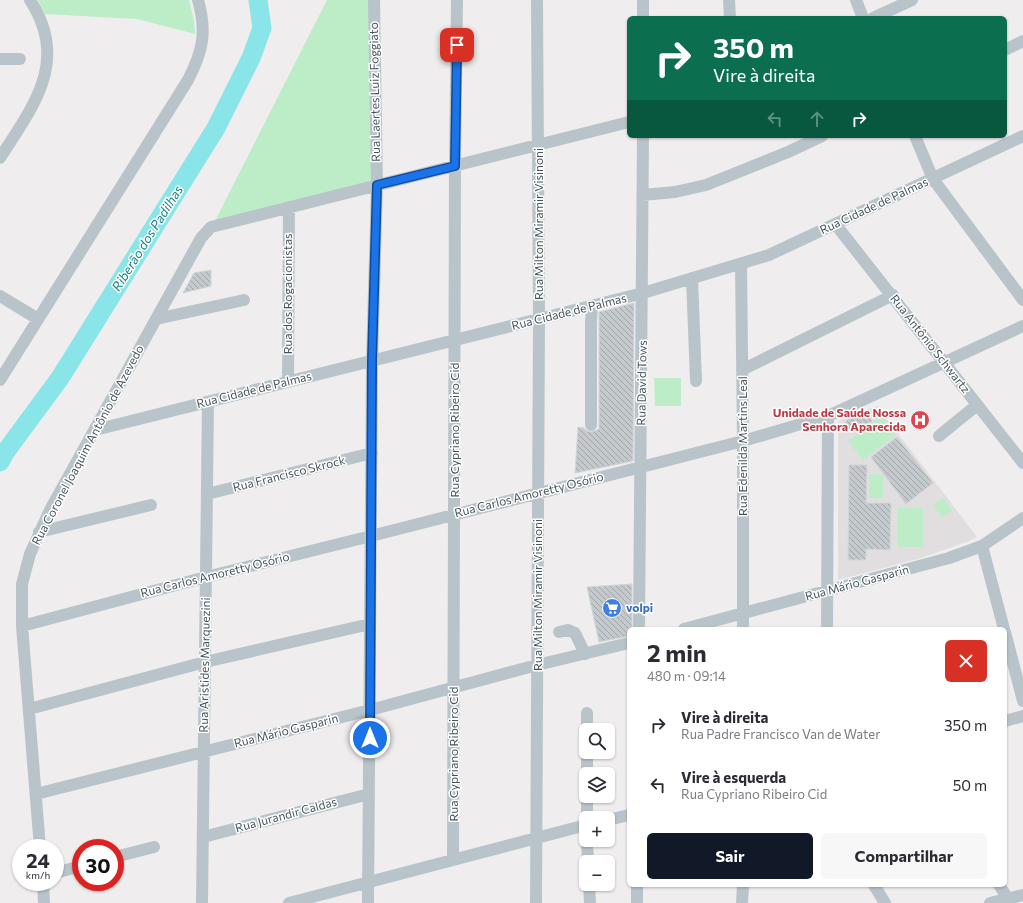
<!DOCTYPE html>
<html lang="pt">
<head>
<meta charset="utf-8">
<style>
	body { margin:0; font-family:Commissioner,sans-serif; background:#f7f7f7; color:#2b2b33; height:100vh; display:flex; flex-direction:column; font-size:15px; white-space:nowrap }
	* { box-sizing:border-box; margin:0 }
	p { font-size:13px; color:#7c7c81 }
	.icon { flex:none; width:22px; height:22px; fill:none; stroke:currentColor; stroke-width:2; stroke-linecap:round; stroke-linejoin:round }
	.map { position:relative; flex:1; overflow:hidden }
	.details { position:absolute; left:627px; top:627px; width:380px; height:260px; display:flex; flex-direction:column; background:#fff; border-radius:6px; box-shadow:0 1px 3px #0004 }
	.details>* { flex:none }
	.banner { position:absolute; left:627px; top:16px; width:380px; height:122px; border-radius:6px; box-shadow:0 1px 3px #0004; background:#0b6e4f; color:#fff; overflow:hidden }
	.fabs { position:absolute; left:579px; top:723px; display:grid; gap:8px }
	.fabs a { display:grid; place-items:center; width:36px; height:36px; border-radius:6px; background:#fff; box-shadow:0 1px 3px #0004; font-size:20px }
	.speed { position:absolute; left:12px; top:839px; display:flex; gap:8px; font-size:20px; font-weight:700; text-align:center }
	.speed>* { display:grid; place-content:center; width:52px; height:52px; border-radius:50%; background:#fff; box-shadow:0 1px 3px #0004; line-height:1 }
	.speed small { font-size:10px; font-weight:400 }
	.speed .limit { border:6px solid #d22; background:#fff; color:#111 }
	.pin { position:absolute; display:grid; place-items:center; width:34px; height:34px; color:#fff; margin:-17px; border-radius:8px; box-shadow:0 2px 6px #0006 }
	.me { position:absolute; width:44px; margin:-22px; rotate:0deg; stroke-linejoin:round; filter:drop-shadow(0 0 3px #0008) }
	.turn { display:flex; align-items:center; gap:14px; height:84px; padding:0 20px; font-size:18px }
	.turn .icon { width:52px; height:52px; stroke-width:2.5 }
	.turn b { display:block; font-size:28px; line-height:34px }
	.lanes { display:flex; align-items:center; height:38px; padding:0 20px; background:#0003; justify-content:center; gap:20px; direction:ltr }
	.lanes .off { opacity:.35 }
	.round { display:grid; place-items:center; flex:none; width:42px; height:42px; border-radius:6px; background:#f7f7f7 }
	.overview { display:flex; align-items:center; justify-content:space-between; height:68px; padding:0 20px }
	h1 { font-size:24px; font-weight:700; line-height:30px }
	.primary-button { display:flex; gap:8px; margin-top:auto; padding:8px 20px }
	.primary-button a { flex:1; height:46px; border-radius:6px; background:#111827; color:#fff; font-size:16px; font-weight:700; line-height:46px; text-align:center }
	.primary-button a+a { background:#f7f7f7; color:#2b2b33 }
	ul { padding:0; list-style:none }
	li { display:flex; align-items:center; gap:12px; height:60px; padding:0 20px }
	li div { flex:1 }
	li b { display:block; font-size:15px }
	li em { font-style:normal }
	.map>svg:first-child { display:block }
	.education { fill:#e1dedf }
	.park { fill:#bcedc7 }
	.lines { fill:none; stroke-linecap:round; stroke-linejoin:round }
	.river { stroke:#8ae5e9; stroke-width:19 }
	.building { fill:url(#building-back-hatch); stroke:#d1d5d9 }
	.minor { stroke:#b9c4ca; stroke-width:12 }
	.route-casing { stroke:#114b97; stroke-width:10 }
	.route { stroke:#1a73e8; stroke-width:7 }
	.labels { text-anchor:middle; stroke-width:3; stroke-linejoin:round; paint-order:stroke }
	.street-label { font-size:12px; fill:#46545a; stroke:#fff }
	.health-label { font-size:12px; font-weight:bold; fill:#be3a42; stroke:#fff; text-anchor:end }
	.shop-label { font-size:12px; font-weight:bold; fill:#366cbe; stroke:#fff; text-anchor:start }
	.water-label { font-size:13px; font-style:italic; fill:#118186; stroke:#fff }
</style>
</head>
<body>
<div class="map">
<svg width="1023" height="903" viewBox="0 0 1023 903">
	<defs>
		<pattern id="building-back-hatch" width="6" height="6" patternUnits="userSpaceOnUse"><rect width="6" height="6" fill="#c4c9cd"/><path d="M-1 5l2 2M0 0l6 6M5-1l2 2" fill="none" stroke="#a1a6a9"/></pattern>
	</defs>
	<rect width="100%" height="100%" fill="#f0edee"/>
	<path class="education" d="M 877,406 L 977,537 L 969,541 L 921,558 L 838,580 L 838,421 Z"/>
	<path class="park" d="M 38,0 L 189,0 L 194,20 L 195,34 L 137,19 L 45,14 Z
		M 327,0 L 371,0 L 375,180 L 215,221 Z
		M 654,378 L 681,378 L 681,406 L 655,406 Z
		M 881,416 L 896,435 L 863,460 L 848,441 Z
		M 869,474 L 883,475 L 883,498 L 869,498 Z
		M 943,498 L 952,510 L 942,517 L 933,505 Z
		M 898,508 L 923,508 L 923,547 L 898,547 Z"/>
	<g class="lines">
		<path class="river" d="M 0,462 L 6,451 L 60,378 L 216,128 L 251,58 L 262,28 L 258,0"/>
	</g>
	<path class="building" d="M 211,270 L 211,286 L 183,293 L 194,273 Z
		M 634,303 L 633,461 L 575,473 L 578,427 L 584,428 L 587,431 L 591,432 L 599,429 L 599,312 Z
		M 868,412 L 872,422 L 849,430 L 845,421 Z
		M 897,437 L 933,483 L 906,504 L 871,457 Z
		M 849,465 L 867,465 L 866,503 L 891,503 L 890,550 L 866,549 L 866,560 L 848,560 Z
		M 632,584 L 632,629 L 629,629 L 629,636 L 599,642 L 587,587 Z"/>
	<g class="lines">
		<path class="minor" d="M 729,0 L 730,18
			M 856,0 L 863,18
			M 643,18 L 643,0
			M 873,18 L 912,0
			M 1005,50 L 1023,41
			M 0,59 L 20,59
			M 915,136 L 933,179 L 1023,300
			M 0,158 C 33,106 70,62 30,0
			M 643,195 L 675,192 L 706,185 L 788,152 L 822,136
			M 836,225 L 1023,463
			M 741,264 L 743,441 L 743,629
			M 692,278 L 696,381
			M 0,296 L 38,319
			M 156,319 L 244,300
			M 742,370 L 893,295
			M 0,380 L 188,80 C 203,51 207,32 198,0
			M 288,382 L 289,207
			M 591,425 L 591,321 L 592,306
			M 95,430 L 643,293 L 769,255 L 1023,136
			M 939,436 L 977,405
			M 207,494 L 372,453
			M 39,532 L 151,505
			M 982,546 L 1004,629
			M 22,626 L 206,577 L 371,536 L 743,441 L 828,416 L 1023,326
			M 639,629 L 643,136
			M 684,629 L 949,558 L 982,546 L 1023,518
			M 827,629 L 828,416
			M 559,632 L 568,630 L 575,633 L 585,654
			M 1005,632 L 1023,701
			M 29,709 L 205,662 L 370,624
			M 587,713 L 587,730
			M 1005,721 L 1023,716
			M 587,752 L 587,774
			M 36,794 L 370,710 L 537,665 L 629,643
			M 587,818 L 587,796
			M 608,820 L 629,815
			M 203,837 L 369,794
			M 587,840 L 588,862
			M 40,848 L 22,626 L 22,584 L 30,554 L 50,510 L 201,238 L 211,227 L 629,122
			M 115,857 L 154,847
			M 453,860 L 455,166 L 457,0
			M 55,873 L 81,866
			M 43,882 L 44,903
			M 589,884 L 590,903
			M 874,885 L 885,903
			M 999,885 L 1011,903
			M 202,903 L 208,402
			M 289,903 L 586,825
			M 368,903 L 372,361 L 377,185 L 374,0
			M 536,903 L 539,319 L 537,0
			M 637,903 L 637,885
			M 742,903 L 743,885
			M 990,903 L 1023,895"/>
	</g>
	<g class="lines">
		<g class="route-casing">
			<path id="route" d="M 370,738 L 372,361 L 377,185 L 455,166 L 457,45"/>
		</g>
		<use href="#route" class="route"/>
	</g>
	<defs>
		<g id="hospital-disc" transform="scale(1)"><circle r="9.5" fill="#e0444e" stroke="#fff"/><path d="M-5-5h3v3.5h4V-5h3V5h-3V1.5h-4V5h-3Z" fill="#fff"/></g>
		<g id="supermarket-disc" transform="scale(1)"><circle r="9.5" fill="#3f7fe0" stroke="#fff"/><path d="M-6-5.5h2.5l.6 2H6L4.5 2H-2.5L-4.4-4H-6ZM-1.5 3.2a1.3 1.3 0 1 0 .1 0ZM3 3.2a1.3 1.3 0 1 0 .1 0Z" fill="#fff"/></g>
	</defs>
	<g fill-rule="evenodd">
		<use href="#hospital-disc" x="920" y="420"/>
		<use href="#supermarket-disc" x="612" y="608"/>
	</g>
	<g class="labels">
		<g class="street-label">
			<text transform="translate(375 92) rotate(-91)" y="4">Rua Laertes Luiz Foggiato</text>
			<text transform="translate(874 206) rotate(-25)" y="4">Rua Cidade de Palmas</text>
			<text transform="translate(539 224) rotate(-90)" y="4">Rua Milton Miramir Visinoni</text>
			<text transform="translate(288 294) rotate(-90)" y="4">Rua dos Rogacionistas</text>
			<text transform="translate(569 312) rotate(-14)" y="4">Rua Cidade de Palmas</text>
			<text transform="translate(930 344) rotate(52)" y="4">Rua Antônio Schwartz</text>
			<text transform="translate(642 383) rotate(-89)" y="4">Rua David Tows</text>
			<text transform="translate(254 390) rotate(-14)" y="4">Rua Cidade de Palmas</text>
			<text transform="translate(455 430) rotate(-90)" y="4">Rua Cypriano Ribeiro Cid</text>
			<text transform="translate(88 445) rotate(-62)" y="4">Rua Coronel Joaquim Antônio de Azevedo</text>
			<text transform="translate(743 446) rotate(-90)" y="4">Rua Edenilda Martins Leal</text>
			<text transform="translate(289 474) rotate(-14)" y="4">Rua Francisco Skrock</text>
			<text transform="translate(529 495) rotate(-14)" y="4">Rua Carlos Amoretty Osório</text>
			<text transform="translate(215 575) rotate(-14)" y="4">Rua Carlos Amoretty Osório</text>
			<text transform="translate(857 583) rotate(-15)" y="4">Rua Mário Gasparin</text>
			<text transform="translate(538 595) rotate(-90)" y="4">Rua Milton Miramir Visinoni</text>
			<text transform="translate(205 665) rotate(-89)" y="4">Rua Aristides Marquezini</text>
			<text transform="translate(286 731) rotate(-14)" y="4">Rua Mário Gasparin</text>
			<text transform="translate(454 754) rotate(-90)" y="4">Rua Cypriano Ribeiro Cid</text>
			<text transform="translate(286 815) rotate(-15)" y="4">Rua Jurandir Caldas</text>
		</g>
		<g class="health-label">
			<text x="906" y="417">Unidade de Saúde Nossa<tspan x="906" dy="14">Senhora Aparecida</tspan></text>
		</g>
		<g class="shop-label">
			<text x="626" y="612">volpi</text>
		</g>
		<g class="water-label">
			<text transform="translate(147 238) rotate(-58)" y="5">Riberão dos Padilhas</text>
		</g>
	</g>
</svg>
<div class="fabs">
<a><svg class="icon" aria-label="search" viewBox="0 0 24 24"><circle cx="10" cy="10" r="6"/><path d="M15 15l6 6"/></svg></a>
<a><svg class="icon" aria-label="layers" viewBox="0 0 24 24"><path d="M12 4l9 5-9 5-9-5zM3 14l9 5 9-5"/></svg></a>
<a>+</a>
<a>−</a>
</div>
<div class="speed"><div>24<small>km/h</small></div><div class="limit">30</div></div>
<div class="pin" style="left:457px;top:45px;background:#d93025"><svg class="icon" aria-label="arrive" viewBox="0 0 24 24"><path d="M6 21V4h12l-3 4 3 4H6"/></svg></div>
<svg class="me" style="left:370px;top:738px" viewBox="-20 -20 40 40"><circle r="17" fill="#1a73e8" stroke="#fff" stroke-width="3"/><path d="M0-11L8 9 0 5-8 9z" fill="#fff"/></svg>
<div class="banner">
<div class="turn"><svg class="icon" aria-label="right" viewBox="0 0 24 24"><path d="M7 20v-9h11M14 6l5 5-5 5"/></svg><div><b>350 m</b>Vire à direita</div></div>
<div class="lanes"><svg class="icon off" aria-label="left" viewBox="0 0 24 24"><path d="M17 20v-9H6M10 6l-5 5 5 5"/></svg><svg class="icon off" aria-label="ahead" viewBox="0 0 24 24"><path d="M12 20V5M6 11l6-6 6 6"/></svg><svg class="icon" aria-label="right" viewBox="0 0 24 24"><path d="M7 20v-9h11M14 6l5 5-5 5"/></svg></div>
</div>
<section class="details">
<div class="overview"><div><h1>2 min</h1><p>480 m · 09:14</p></div><a class="round" style="background:#d93025;color:#fff"><svg class="icon" aria-label="close" viewBox="0 0 24 24"><path d="M6 6l12 12M18 6L6 18"/></svg></a></div>
<ul>
<li><svg class="icon" aria-label="right" viewBox="0 0 24 24"><path d="M7 20v-9h11M14 6l5 5-5 5"/></svg><div><b>Vire à direita</b><p>Rua Padre Francisco Van de Water</p></div><em>350 m</em></li>
<li><svg class="icon" aria-label="left" viewBox="0 0 24 24"><path d="M17 20v-9H6M10 6l-5 5 5 5"/></svg><div><b>Vire à esquerda</b><p>Rua Cypriano Ribeiro Cid</p></div><em>50 m</em></li>
</ul>
<div class="primary-button"><a>Sair</a><a>Compartilhar</a></div>
</section>
</div>
</body>
</html>
